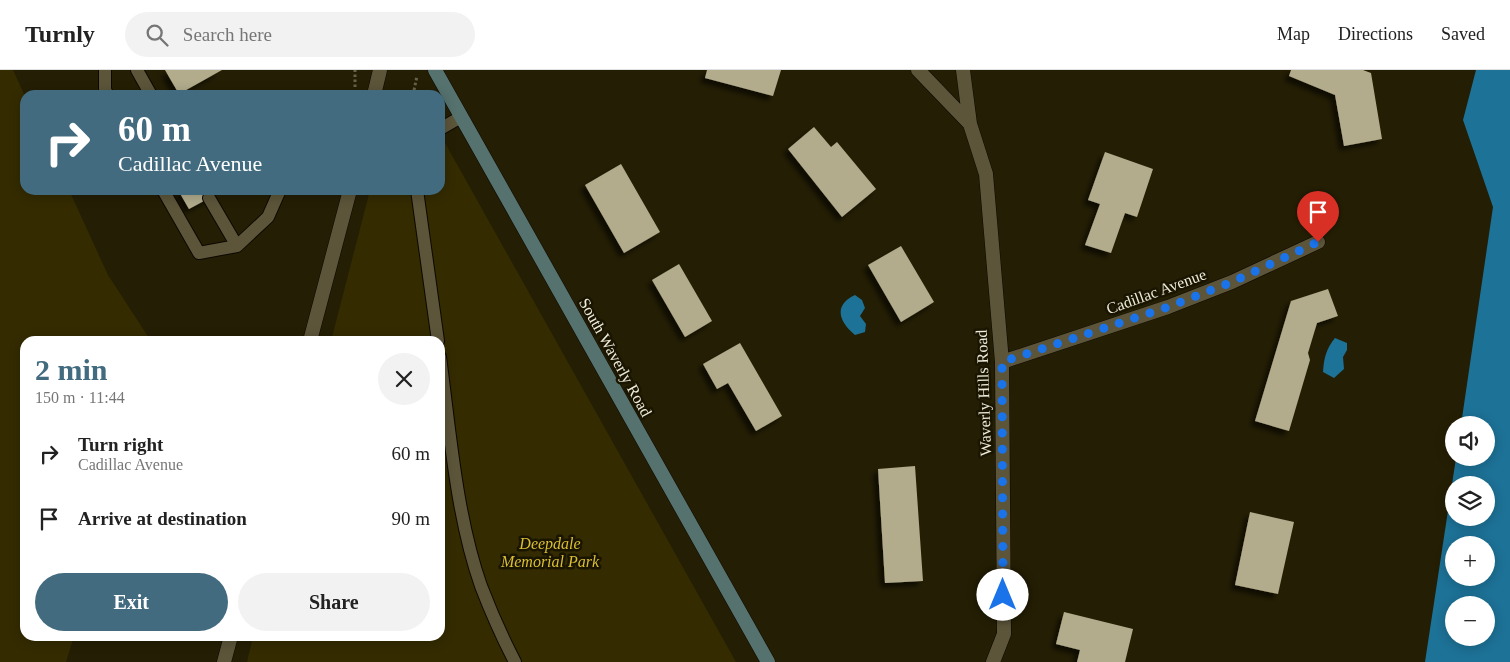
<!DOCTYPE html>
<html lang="en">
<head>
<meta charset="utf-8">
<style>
	body { margin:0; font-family:Georgia,serif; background:#f2f2f2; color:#222; height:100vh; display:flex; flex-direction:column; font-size:19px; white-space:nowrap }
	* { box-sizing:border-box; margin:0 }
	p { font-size:16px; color:#767676 }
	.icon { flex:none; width:28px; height:28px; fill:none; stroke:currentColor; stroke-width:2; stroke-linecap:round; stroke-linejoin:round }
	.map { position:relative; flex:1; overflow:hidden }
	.side { position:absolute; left:20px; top:266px; width:425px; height:305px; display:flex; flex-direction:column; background:#fff; border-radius:15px; box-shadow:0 2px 12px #0003 }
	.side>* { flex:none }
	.top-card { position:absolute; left:20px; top:20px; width:425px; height:105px; border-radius:15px; box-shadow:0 2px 12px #0003; background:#426b7f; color:#fff; overflow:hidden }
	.controls { position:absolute; left:1445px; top:346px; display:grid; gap:10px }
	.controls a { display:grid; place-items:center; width:50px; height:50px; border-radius:50%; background:#fff; box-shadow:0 2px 12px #0003; font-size:25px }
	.pin { position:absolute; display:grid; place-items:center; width:42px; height:42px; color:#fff; margin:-51px -21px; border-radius:50% 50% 50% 0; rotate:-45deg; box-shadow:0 0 5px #0007 }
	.pin .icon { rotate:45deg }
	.me { position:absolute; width:55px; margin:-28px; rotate:0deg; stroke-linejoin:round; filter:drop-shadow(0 0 4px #0008) }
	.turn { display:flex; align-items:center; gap:18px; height:105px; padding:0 15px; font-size:22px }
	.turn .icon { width:65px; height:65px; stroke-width:2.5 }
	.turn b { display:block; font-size:35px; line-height:42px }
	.round { display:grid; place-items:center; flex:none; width:52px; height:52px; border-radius:26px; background:#f2f2f2 }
	.summary { display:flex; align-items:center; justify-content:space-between; height:85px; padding:0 15px }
	h1 { font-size:30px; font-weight:700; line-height:38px; color:#426b7f }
	.cta { display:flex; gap:10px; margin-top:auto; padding:10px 15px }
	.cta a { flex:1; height:58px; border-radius:30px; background:#426b7f; color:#fff; font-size:20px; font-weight:700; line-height:58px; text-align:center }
	.cta a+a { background:#f2f2f2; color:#222 }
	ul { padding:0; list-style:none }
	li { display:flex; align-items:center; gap:15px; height:65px; padding:0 15px }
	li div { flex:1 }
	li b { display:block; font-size:19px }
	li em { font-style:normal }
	header { display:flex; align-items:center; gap:30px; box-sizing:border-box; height:70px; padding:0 25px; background:#fff; border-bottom:1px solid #e0e0e0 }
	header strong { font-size:24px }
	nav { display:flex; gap:28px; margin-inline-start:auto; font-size:18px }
	.search { width:350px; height:45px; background:#f2f2f2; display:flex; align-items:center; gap:12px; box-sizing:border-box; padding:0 18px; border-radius:28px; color:#767676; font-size:19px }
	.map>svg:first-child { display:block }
	.green { fill:#342b00 }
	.water { fill:#1d7297; fill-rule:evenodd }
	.building { fill:#b2ac8d; filter:url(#shadow) }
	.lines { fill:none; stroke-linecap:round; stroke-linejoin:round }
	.service-casing { stroke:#0d0800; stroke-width:14 }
	.minor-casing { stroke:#0d0800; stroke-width:15 }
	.tertiary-casing { stroke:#0d0800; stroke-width:15 }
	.secondary-casing { stroke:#0d0800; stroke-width:15 }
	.path { stroke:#67624b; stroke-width:3; stroke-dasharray:2.5 2.5; stroke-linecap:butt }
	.service { stroke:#5c553a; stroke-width:12 }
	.minor { stroke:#5c553a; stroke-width:14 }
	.tertiary { stroke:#5c553a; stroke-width:14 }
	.secondary { stroke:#56726e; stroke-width:14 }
	.route { stroke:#1a73e8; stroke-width:9; stroke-dasharray:0 16.2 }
	.labels { text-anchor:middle; stroke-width:5; stroke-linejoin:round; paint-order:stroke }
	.street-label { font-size:16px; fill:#eeebdb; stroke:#1a1500 }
	.park-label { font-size:16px; font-style:italic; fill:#dabe34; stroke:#1a1500 }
</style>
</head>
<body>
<header>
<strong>Turnly</strong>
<div class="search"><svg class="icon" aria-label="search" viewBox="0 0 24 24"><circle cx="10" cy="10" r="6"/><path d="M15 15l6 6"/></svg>Search here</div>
<nav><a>Map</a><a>Directions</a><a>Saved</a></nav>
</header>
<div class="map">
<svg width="1510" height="592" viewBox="0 0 1510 592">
	<defs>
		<filter id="shadow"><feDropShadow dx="-4.5" dy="4.5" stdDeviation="2.5" flood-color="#0009"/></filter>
	</defs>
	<rect width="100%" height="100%" fill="#241e04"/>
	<path class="green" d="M 0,0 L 13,0 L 25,26 L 25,120 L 69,120 L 108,205 L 151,271 L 25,271 L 25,566 L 74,566 L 66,592 L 0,592 Z
		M 440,64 L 736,592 L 247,592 L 253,566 L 440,566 L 440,271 L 331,271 L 370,120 L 440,120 Z"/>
	<path class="water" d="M 1476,0 L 1510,0 L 1510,592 L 1425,592 L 1456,388 L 1486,388 L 1486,355 L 1461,355 L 1493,137 L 1463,50 ZM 1454,415 L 1486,415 L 1486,448 L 1454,448 ZM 1454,475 L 1486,475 L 1486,508 L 1454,508 ZM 1454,535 L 1486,535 L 1486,568 L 1454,568 Z
		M 855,225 L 862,230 L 865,238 L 860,246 L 866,254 L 865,262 L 855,265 C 839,252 833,235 855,225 Z
		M 1335,268 L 1347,273 L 1347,280 L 1343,287 L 1344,299 L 1334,308 L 1323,302 C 1324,288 1326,279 1335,268 Z"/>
	<path class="building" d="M 165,0 L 222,0 L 179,24 Z
		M 707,0 L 781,0 L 773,26 L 705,8 Z
		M 1291,0 L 1363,0 L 1371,3 L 1382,69 L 1344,76 L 1335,25 L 1289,6 Z
		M 814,57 L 831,77 L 837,72 L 876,119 L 842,147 L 788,79 Z
		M 1105,82 L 1153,99 L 1137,147 L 1125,143 L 1111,183 L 1085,175 L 1100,134 L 1088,130 Z
		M 621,94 L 660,162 L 624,183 L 585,115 Z
		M 178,120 L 212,120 L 215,125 L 189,139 Z
		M 901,176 L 934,232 L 901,252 L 868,195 Z
		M 679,194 L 712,251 L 685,267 L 652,210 Z
		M 1328,219 L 1338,246 L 1317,253 L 1308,283 L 1310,290 L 1289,361 L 1255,351 L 1291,231 Z
		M 740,273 L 782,346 L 756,361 L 728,313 L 717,319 L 703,294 Z
		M 915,396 L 923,511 L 885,513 L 878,399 Z
		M 1250,442 L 1294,452 L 1278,524 L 1235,515 Z
		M 1064,542 L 1133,559 L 1125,592 L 1077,592 L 1080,580 L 1056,574 Z"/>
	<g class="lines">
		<g class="service-casing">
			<path id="service" d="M 105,0 L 105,20 L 108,25
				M 137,0 L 151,25
				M 440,59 L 461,47
				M 163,120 L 199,183 L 237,176 L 268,147 L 280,120
				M 417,120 L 438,271
				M 209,128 L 237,176
				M 440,287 C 450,361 456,445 481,516 C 491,542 502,567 515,592"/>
		</g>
		<g class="minor-casing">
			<path id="minor" d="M 918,0 L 970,54
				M 963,0 L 970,54 L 986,104 L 1002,292 L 1004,564 L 993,592
				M 1002,292 L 1168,237 L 1232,212 L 1318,172"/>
		</g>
		<g class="tertiary-casing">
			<path id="tertiary" d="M 374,25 L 380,0
				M 310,271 L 350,120
				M 224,592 L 231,566"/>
		</g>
		<g class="secondary-casing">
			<path id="secondary" d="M 435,0 L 768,592"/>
		</g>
		<path class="path" d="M 355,17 L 355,0
			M 413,25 L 417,6"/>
		<use href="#service" class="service"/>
		<use href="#minor" class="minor"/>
		<use href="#tertiary" class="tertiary"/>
		<use href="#secondary" class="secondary"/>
	</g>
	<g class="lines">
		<path class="route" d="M 1003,525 L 1002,292 L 1168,237 L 1232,212 L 1318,172"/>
	</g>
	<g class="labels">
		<g class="street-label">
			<text transform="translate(1156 221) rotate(-20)" y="6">Cadillac Avenue</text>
			<text transform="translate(616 287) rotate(61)" y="6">South Waverly Road</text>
			<text transform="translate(983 323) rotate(-92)" y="6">Waverly Hills Road</text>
		</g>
		<g class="park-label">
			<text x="550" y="479">Deepdale<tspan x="550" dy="18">Memorial Park</tspan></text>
		</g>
	</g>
</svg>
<div class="controls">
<a><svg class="icon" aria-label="sound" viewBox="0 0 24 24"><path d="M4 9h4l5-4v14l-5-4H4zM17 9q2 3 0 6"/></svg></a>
<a><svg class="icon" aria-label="layers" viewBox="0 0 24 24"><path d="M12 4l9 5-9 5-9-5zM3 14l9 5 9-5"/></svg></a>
<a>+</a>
<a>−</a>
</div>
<div class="pin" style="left:1318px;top:172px;background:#d93025"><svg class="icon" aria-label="arrive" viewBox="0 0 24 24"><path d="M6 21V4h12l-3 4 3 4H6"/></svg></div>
<svg class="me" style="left:1003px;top:525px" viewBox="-20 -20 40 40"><circle r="19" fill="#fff"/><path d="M0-13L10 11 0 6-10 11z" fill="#1a73e8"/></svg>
<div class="top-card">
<div class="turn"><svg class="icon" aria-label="right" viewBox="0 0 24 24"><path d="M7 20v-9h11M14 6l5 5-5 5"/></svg><div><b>60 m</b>Cadillac Avenue</div></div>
</div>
<section class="side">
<div class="summary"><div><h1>2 min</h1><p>150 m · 11:44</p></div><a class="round"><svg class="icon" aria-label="close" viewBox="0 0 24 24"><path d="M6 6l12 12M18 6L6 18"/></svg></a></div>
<ul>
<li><svg class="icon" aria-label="right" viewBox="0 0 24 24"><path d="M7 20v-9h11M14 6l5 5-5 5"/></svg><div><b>Turn right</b><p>Cadillac Avenue</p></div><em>60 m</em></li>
<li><svg class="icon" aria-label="arrive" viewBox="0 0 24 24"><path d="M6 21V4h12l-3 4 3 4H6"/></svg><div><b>Arrive at destination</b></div><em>90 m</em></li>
</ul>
<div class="cta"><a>Exit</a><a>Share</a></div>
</section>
</div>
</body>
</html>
